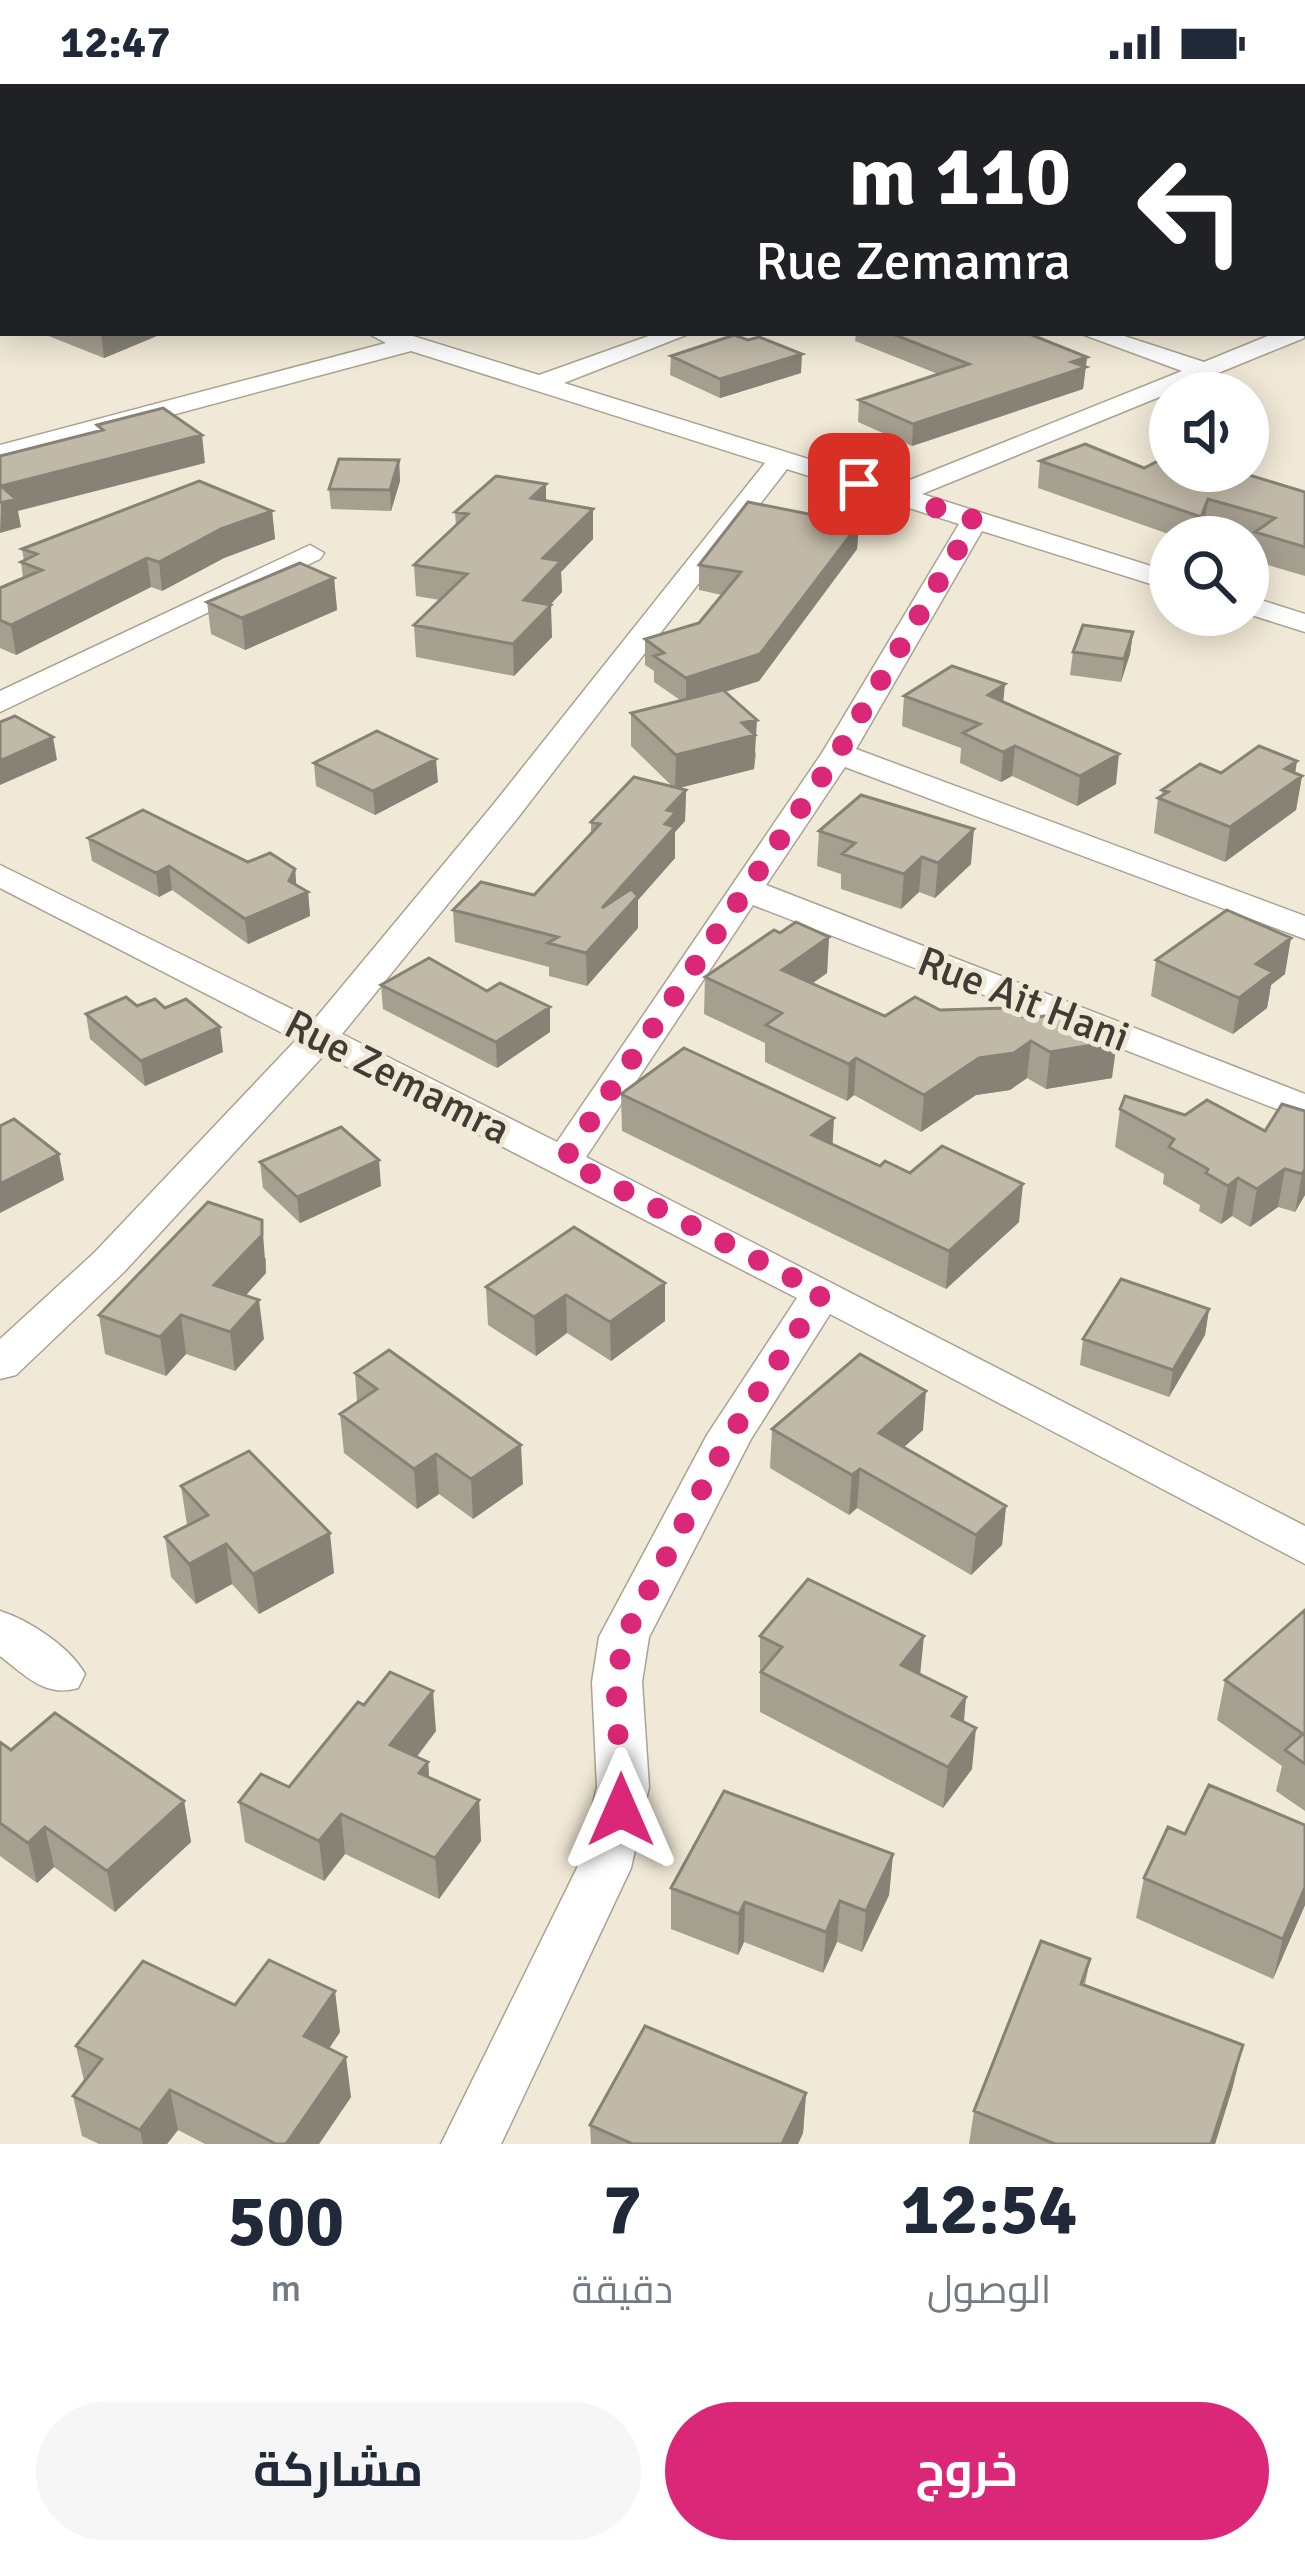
<!DOCTYPE html>
<html lang="ar">
<head>
<meta charset="utf-8">
<style>
	body { margin:0; font-family:Signika,Cairo,sans-serif; background:#f6f6f7; color:#1f2937; direction:rtl; height:100vh; display:flex; flex-direction:column; font-size:45px; white-space:nowrap }
	* { box-sizing:border-box; margin:0 }
	p { font-size:39px; color:#747a83 }
	.icon { flex:none; width:66px; height:66px; fill:none; stroke:currentColor; stroke-width:2; stroke-linecap:round; stroke-linejoin:round }
	.map { position:relative; height:2060px; overflow:hidden; direction:ltr }
	.side { display:flex; flex-direction:column; background:#fff; flex:1 }
	.side>* { flex:none }
	.top-card { position:absolute; left:0px; top:0px; width:1305px; height:252px; box-shadow:0 6px 30px #0003; direction:rtl; background:#202124; color:#fff; overflow:hidden }
	.tools { position:absolute; left:1149px; top:288px; display:grid; gap:24px }
	.tools a { display:grid; place-items:center; width:120px; height:120px; border-radius:50%; background:#fff; box-shadow:0 6px 30px #0003; font-size:60px }
	.pin { position:absolute; display:grid; place-items:center; width:102px; height:102px; color:#fff; margin:-51px; border-radius:24px; box-shadow:0 6px 18px #0006 }
	.me { position:absolute; width:132px; margin:-66px; rotate:0deg; stroke-linejoin:round; filter:drop-shadow(0 0 9px #0008) }
	.turn { display:flex; align-items:center; gap:42px; height:252px; padding:0 36px; font-size:54px }
	.turn .icon { width:156px; height:156px; stroke-width:2.5 }
	.turn b { display:block; font-size:84px; line-height:102px }
	.eta { display:flex; justify-content:space-evenly; align-items:center; height:204px; text-align:center }
	.eta b { font-size:72px; font-weight:700; line-height:84px }
	.primary-button { display:flex; gap:24px; margin-top:auto; padding:24px 36px }
	.primary-button a { flex:1; height:138px; border-radius:72px; background:#db2777; color:#fff; font-size:48px; font-weight:700; line-height:138px; text-align:center }
	.primary-button a+a { background:#f6f6f7; color:#1f2937 }
	.status { display:flex; justify-content:space-between; align-items:center; height:84px; padding:0 60px; background:#fff; direction:ltr }
	.status svg { height:33px; fill:currentColor }
	.map>svg:first-child { display:block }
	.lines { fill:none; stroke-linecap:round; stroke-linejoin:round }
	.minor-casing { stroke:#aaa392; stroke-width:3 }
	.minor { fill:#fff; fill-rule:evenodd }
	.wall { fill:#a59f90 }
	.shaded-wall { fill:#868276 }
	.building { fill:#c0b9a8; stroke:#868276; stroke-width:3 }
	.route { stroke:#db2777; stroke-width:21; stroke-dasharray:0 37.8 }
	.labels { text-anchor:middle; stroke-width:10; stroke-linejoin:round; paint-order:stroke }
	.street-label { font-size:42px; fill:#3f3c35; stroke:#f1e9d7 }
</style>
</head>
<body>
<div class="status"><b>12:47</b><svg viewBox="0 0 49 12"><path d="M0 12V9h3v3zM5 12V6h3v6zM10 12V3h3v9zM15 12V0h3v12zM26 1h20v11H26zM47 4h2v5h-2z"/></svg></div>
<div class="map">
<svg width="1305" height="2060" viewBox="0 0 1305 2060">
	<rect width="100%" height="100%" fill="#f1e9d7"/>
	<g class="lines">
		<g class="minor-casing">
			<path id="minor" d="M 0,121 L 3,121 L 3,134 L 0,134 Z
				M 1302,147 L 1305,148 L 1305,162 L 1302,161 Z
				M 1302,243 L 1304,254 L 922,410 L 1170,488 L 1170,506 L 982,447 L 856,665 L 1305,832 L 1305,855 L 845,683 L 766,801 L 1305,1010 L 1305,1036 L 753,821 L 586,1073 L 1305,1442 L 1305,1480 L 830,1230 L 751,1355 L 649,1553 L 642,1598 L 649,1703 L 631,1784 L 501,2060 L 441,2060 L 577,1784 L 597,1703 L 592,1598 L 599,1553 L 707,1351 L 797,1214 L 324,971 L 124,1188 L 16,1291 L 0,1295 L 0,1255 L 94,1169 L 296,956 L 0,804 L 0,781 L 314,936 L 492,722 L 765,379 L 411,267 L 0,377 L 0,361 L 386,259 L 367,249 L 403,249 L 539,291 L 657,249 L 691,249 L 564,299 L 895,402 L 1182,287 L 1079,249 L 1115,249 L 1204,278 L 1275,249 L 1302,249 ZM 787,385 L 959,440 L 822,669 L 557,1058 L 342,950 L 516,736 Z
				M 310,461 L 324,469 L 320,475 L 0,628 L 0,607 Z
				M 1248,512 L 1305,530 L 1305,548 L 1248,530 Z
				M 0,1527 C 29,1536 70,1563 85,1590 L 78,1604 C 45,1614 25,1591 0,1572 Z"/>
		</g>
		<use href="#minor" class="minor"/>
	</g>
	<path class="wall" d="M 0,42 L 3,43 L 3,93 L 0,92 Z
		M 41,249 L 164,249 L 104,274 Z
		M 856,249 L 1043,249 L 1035,252 L 1087,273 L 1083,305 L 912,362 L 858,338 L 859,316 L 938,290 L 855,257 Z
		M 671,272 L 801,289 L 720,314 L 670,291 Z
		M 399,376 L 400,397 L 391,427 L 331,425 L 329,405 Z
		M 1040,377 L 1144,384 L 1305,408 L 1305,492 L 1251,476 L 1254,457 L 1248,455 L 1248,453 L 1240,453 L 1204,442 L 1200,453 L 1177,453 L 1038,404 Z
		M 546,400 L 546,416 L 593,425 L 593,455 L 561,488 L 562,508 L 550,521 L 552,553 L 514,592 L 416,573 L 414,541 L 440,516 L 416,512 L 414,481 L 456,442 L 455,428 Z
		M 272,427 L 275,455 L 224,474 L 162,507 L 151,503 L 16,571 L 0,564 L 0,504 L 23,494 L 21,478 L 24,477 L 22,465 Z
		M 859,440 L 857,465 L 759,597 L 725,608 L 756,670 L 754,685 L 679,704 L 686,706 L 685,737 L 675,748 L 675,774 L 638,816 L 638,844 L 587,902 L 549,892 L 549,883 L 455,858 L 453,826 L 534,811 L 591,749 L 591,738 L 673,703 L 631,662 L 631,629 L 680,616 L 654,598 L 654,587 L 645,581 L 645,555 L 699,539 L 722,511 L 699,506 L 699,481 Z
		M 334,494 L 337,526 L 245,566 L 211,550 L 207,518 Z
		M 1133,548 L 1130,570 L 1121,598 L 1070,591 L 1073,568 Z
		M 904,612 L 1003,618 L 1116,700 L 1077,722 L 1012,692 L 1001,698 L 960,679 L 961,664 L 902,642 Z
		M 314,679 L 438,698 L 375,731 L 316,702 Z
		M 1221,689 L 1295,689 L 1302,692 L 1296,726 L 1225,778 L 1154,749 L 1158,714 L 1162,712 L 1162,706 Z
		M 819,747 L 971,780 L 935,814 L 919,808 L 901,825 L 841,805 L 841,790 L 817,782 Z
		M 88,754 L 295,785 L 296,801 L 308,808 L 310,832 L 248,860 L 172,806 L 159,813 L 92,777 Z
		M 780,849 L 829,853 L 827,889 L 812,899 L 885,932 L 940,926 L 1007,924 L 1112,994 L 1046,1005 L 1027,994 L 1010,1006 L 976,1011 L 921,1048 L 854,1011 L 847,1017 L 765,978 L 765,959 L 704,930 L 705,893 Z
		M 1156,876 L 1285,890 L 1271,901 L 1267,924 L 1233,950 L 1151,912 Z
		M 381,901 L 487,907 L 550,923 L 550,948 L 497,984 L 383,925 Z
		M 137,922 L 223,968 L 145,1002 L 90,955 L 86,930 Z
		M 621,1010 L 832,1060 L 880,1082 L 1019,1138 L 946,1205 L 622,1047 Z
		M 1120,1025 L 1185,1031 L 1265,1047 L 1305,1027 L 1305,1111 L 1295,1128 L 1278,1123 L 1250,1143 L 1232,1132 L 1221,1140 L 1199,1127 L 1200,1121 L 1163,1100 L 1164,1090 L 1115,1063 Z
		M 260,1078 L 381,1102 L 300,1139 L 263,1104 Z
		M 266,1174 L 266,1189 L 245,1212 L 264,1255 L 235,1287 L 186,1270 L 166,1292 L 105,1270 L 99,1231 Z
		M 665,1199 L 665,1237 L 611,1277 L 567,1249 L 536,1272 L 488,1241 L 486,1203 Z
		M 1209,1225 L 1205,1251 L 1169,1313 L 1080,1281 L 1083,1255 Z
		M 355,1289 L 523,1400 L 473,1435 L 439,1410 L 417,1425 L 344,1369 L 340,1330 L 357,1318 Z
		M 772,1345 L 923,1346 L 904,1363 L 1006,1422 L 1002,1461 L 971,1491 L 857,1424 L 849,1431 L 770,1384 Z
		M 181,1402 L 334,1489 L 259,1530 L 232,1500 L 196,1520 L 171,1493 L 165,1453 L 187,1441 Z
		M 1305,1526 L 1305,1727 L 1276,1707 L 1282,1682 L 1217,1636 L 1225,1596 Z
		M 760,1552 L 920,1590 L 966,1613 L 964,1638 L 972,1685 L 943,1724 L 760,1628 Z
		M 436,1647 L 417,1673 L 428,1678 L 429,1693 L 479,1716 L 481,1757 L 439,1815 L 345,1770 L 324,1797 L 245,1758 L 239,1718 L 289,1703 Z
		M 0,1658 L 11,1666 L 184,1717 L 191,1758 L 115,1828 L 54,1783 L 37,1799 L 0,1772 Z
		M 1305,1741 L 1305,1821 L 1273,1895 L 1136,1834 L 1144,1794 L 1185,1750 Z
		M 893,1770 L 889,1811 L 862,1868 L 837,1858 L 823,1889 L 744,1858 L 738,1871 L 671,1845 L 671,1804 Z
		M 1090,1875 L 1085,1901 L 1233,2002 L 1215,2060 L 969,2060 L 974,2027 Z
		M 235,1921 L 340,1948 L 329,1965 L 351,2013 L 319,2060 L 205,2060 L 178,2046 L 167,2060 L 99,2060 L 82,2052 L 73,2012 L 84,1997 L 76,1962 Z
		M 806,2009 L 803,2049 L 798,2060 L 591,2060 L 590,2041 Z"/>
	<path class="shaded-wall" d="M 525,0 L 542,0 L 542,3 L 510,3 Z
		M 1305,32 L 1304,50 L 1302,51 L 1302,33 Z
		M 101,249 L 164,249 L 104,274 Z
		M 802,270 L 801,289 L 720,314 L 720,295 Z
		M 1087,273 L 1083,305 L 912,362 L 913,340 Z
		M 202,351 L 205,379 L 18,427 L 21,443 L 0,449 L 1,402 Z
		M 399,376 L 400,397 L 391,427 L 390,406 Z
		M 546,400 L 546,431 L 531,414 Z
		M 1208,415 L 1204,442 L 1200,453 L 1198,453 L 1201,433 Z
		M 593,425 L 593,455 L 561,488 L 562,508 L 525,548 L 524,516 L 543,474 Z
		M 272,427 L 275,455 L 224,474 L 162,507 L 159,478 L 221,445 Z
		M 859,440 L 857,465 L 759,597 L 686,620 L 686,594 Z
		M 147,474 L 151,503 L 16,571 L 11,541 Z
		M 334,494 L 337,526 L 245,566 L 242,534 Z
		M 551,521 L 552,553 L 514,592 L 513,560 Z
		M 1133,548 L 1130,570 L 1121,598 L 1124,575 Z
		M 1005,600 L 1002,630 L 988,611 Z
		M 757,636 L 754,685 L 675,705 L 676,671 L 742,639 Z
		M 53,653 L 57,676 L 0,701 L 0,677 Z
		M 1015,662 L 1012,692 L 1001,698 L 1003,668 Z
		M 1119,670 L 1116,700 L 1077,722 L 1080,692 Z
		M 436,675 L 438,698 L 375,731 L 373,707 Z
		M 1297,677 L 1294,698 L 1302,692 L 1296,726 L 1225,778 L 1230,743 L 1285,685 Z
		M 686,706 L 685,737 L 675,748 L 675,774 L 638,816 L 638,844 L 587,902 L 586,869 L 602,824 L 667,726 Z
		M 974,745 L 971,780 L 935,814 L 938,779 Z
		M 922,773 L 919,808 L 901,825 L 904,790 Z
		M 169,782 L 172,806 L 159,813 L 156,789 Z
		M 295,785 L 297,809 L 308,808 L 310,832 L 248,860 L 245,835 L 289,797 Z
		M 829,853 L 827,889 L 781,922 L 782,886 Z
		M 1291,854 L 1285,890 L 1271,901 L 1267,924 L 1233,950 L 1239,914 L 1256,880 Z
		M 550,923 L 550,948 L 497,984 L 496,958 Z
		M 220,943 L 223,968 L 145,1002 L 141,977 Z
		M 1031,957 L 1027,994 L 1010,1006 L 976,1011 L 921,1048 L 924,1011 L 979,974 Z
		M 1117,957 L 1112,994 L 1046,1005 L 1050,968 Z
		M 856,974 L 854,1011 L 847,1017 L 849,980 Z
		M 834,1034 L 832,1071 L 812,1051 Z
		M 59,1070 L 64,1096 L 0,1129 L 0,1100 Z
		M 379,1076 L 381,1102 L 300,1139 L 297,1113 Z
		M 1285,1085 L 1278,1123 L 1250,1143 L 1257,1105 Z
		M 1305,1085 L 1305,1111 L 1295,1128 L 1302,1090 Z
		M 1238,1094 L 1232,1132 L 1221,1140 L 1228,1102 Z
		M 1023,1100 L 1019,1138 L 946,1205 L 949,1167 Z
		M 262,1136 L 266,1189 L 220,1240 L 214,1201 Z
		M 665,1199 L 665,1237 L 611,1277 L 610,1238 Z
		M 566,1211 L 567,1249 L 536,1272 L 534,1233 Z
		M 259,1216 L 264,1255 L 235,1287 L 230,1248 Z
		M 1209,1225 L 1205,1251 L 1169,1313 L 1173,1286 Z
		M 181,1231 L 186,1270 L 166,1292 L 160,1253 Z
		M 926,1307 L 923,1346 L 876,1388 L 879,1349 Z
		M 521,1361 L 523,1400 L 473,1435 L 471,1395 Z
		M 436,1370 L 439,1410 L 417,1425 L 414,1385 Z
		M 860,1385 L 857,1424 L 849,1431 L 852,1391 Z
		M 1006,1422 L 1002,1461 L 971,1491 L 976,1451 Z
		M 330,1449 L 334,1489 L 259,1530 L 253,1490 Z
		M 226,1460 L 232,1500 L 196,1520 L 189,1480 Z
		M 924,1552 L 920,1592 L 901,1581 Z
		M 433,1607 L 436,1647 L 394,1701 L 390,1661 Z
		M 966,1613 L 962,1654 L 952,1632 Z
		M 976,1644 L 972,1685 L 943,1724 L 948,1683 Z
		M 428,1678 L 431,1718 L 419,1689 Z
		M 479,1716 L 481,1757 L 439,1815 L 435,1774 Z
		M 184,1717 L 191,1758 L 115,1828 L 107,1787 Z
		M 341,1730 L 345,1770 L 324,1797 L 319,1757 Z
		M 45,1743 L 54,1783 L 37,1799 L 28,1759 Z
		M 893,1770 L 889,1811 L 862,1868 L 866,1827 Z
		M 1305,1803 L 1305,1821 L 1273,1895 L 1283,1855 Z
		M 840,1817 L 837,1858 L 823,1889 L 826,1848 Z
		M 745,1818 L 744,1858 L 738,1871 L 739,1830 Z
		M 335,1907 L 340,1948 L 309,1993 L 304,1952 Z
		M 1243,1961 L 1233,2002 L 1215,2060 L 1211,2060 Z
		M 346,1973 L 351,2013 L 319,2060 L 286,2060 Z
		M 170,2006 L 178,2046 L 167,2060 L 143,2060 L 140,2046 Z
		M 806,2009 L 803,2049 L 798,2060 L 782,2060 Z"/>
	<path class="building" d="M 52,0 L 525,0 L 510,3 L 52,3 Z
		M 888,0 L 1049,0 L 1053,3 L 890,3 Z
		M 1115,0 L 1300,0 L 1300,3 L 1103,3 Z
		M 1302,10 L 1305,10 L 1305,32 L 1302,33 Z
		M 0,42 L 3,43 L 3,77 L 0,76 Z
		M 890,249 L 1027,249 L 1087,273 L 1072,278 L 1086,283 L 913,340 L 859,316 L 969,280 Z
		M 734,251 L 748,256 L 759,253 L 802,270 L 720,295 L 671,272 Z
		M 163,324 L 202,351 L 1,402 L 16,415 L 0,419 L 0,372 L 103,346 L 97,341 Z
		M 1085,360 L 1144,384 L 1170,371 L 1170,387 L 1236,387 L 1305,408 L 1305,463 L 1255,448 L 1275,434 L 1208,415 L 1201,433 L 1040,377 Z
		M 339,375 L 399,376 L 390,406 L 329,405 Z
		M 496,392 L 546,400 L 531,414 L 593,425 L 543,474 L 561,477 L 524,516 L 551,521 L 513,560 L 414,541 L 467,490 L 414,481 L 468,430 L 455,428 Z
		M 199,397 L 272,427 L 221,445 L 159,478 L 147,474 L 11,541 L 0,536 L 0,504 L 42,486 L 21,478 L 37,470 L 22,465 Z
		M 748,418 L 859,440 L 760,570 L 686,594 L 654,572 L 664,569 L 645,555 L 699,539 L 741,488 L 699,481 Z
		M 300,479 L 334,494 L 242,534 L 207,518 Z
		M 1083,541 L 1133,548 L 1124,575 L 1073,568 Z
		M 952,582 L 1005,600 L 988,611 L 1119,670 L 1080,692 L 1015,662 L 1003,668 L 963,649 L 980,640 L 904,612 Z
		M 723,606 L 757,636 L 742,639 L 755,651 L 676,671 L 631,629 Z
		M 15,632 L 53,653 L 0,677 L 0,638 Z
		M 377,647 L 436,675 L 373,707 L 314,679 Z
		M 1259,662 L 1297,677 L 1285,685 L 1302,692 L 1230,743 L 1158,714 L 1168,708 L 1162,706 L 1200,680 L 1221,689 Z
		M 634,693 L 686,706 L 667,726 L 676,728 L 665,740 L 675,743 L 602,824 L 631,805 L 638,812 L 586,869 L 548,859 L 558,853 L 453,826 L 481,798 L 534,811 L 600,740 L 591,738 Z
		M 861,711 L 974,745 L 938,779 L 922,773 L 904,790 L 842,770 L 855,759 L 819,747 Z
		M 143,726 L 248,778 L 270,769 L 295,785 L 289,797 L 308,808 L 245,835 L 169,782 L 156,789 L 88,754 Z
		M 1227,826 L 1291,854 L 1256,880 L 1273,888 L 1239,914 L 1156,876 Z
		M 796,838 L 829,853 L 782,886 L 885,932 L 915,913 L 940,926 L 1007,924 L 1027,935 L 1061,929 L 1117,957 L 1050,968 L 1031,957 L 1014,969 L 979,974 L 924,1011 L 856,974 L 849,980 L 766,941 L 782,929 L 705,893 L 774,846 L 780,849 Z
		M 429,874 L 487,907 L 500,899 L 550,923 L 496,958 L 381,901 Z
		M 126,913 L 137,922 L 155,915 L 165,924 L 186,915 L 220,943 L 141,977 L 86,930 Z
		M 684,964 L 834,1034 L 812,1051 L 880,1082 L 885,1077 L 910,1089 L 942,1062 L 1023,1100 L 949,1167 L 621,1010 Z
		M 1125,1012 L 1185,1031 L 1207,1016 L 1265,1047 L 1282,1020 L 1305,1027 L 1305,1085 L 1302,1090 L 1285,1085 L 1257,1105 L 1238,1094 L 1228,1102 L 1206,1089 L 1208,1085 L 1169,1063 L 1174,1055 L 1120,1025 Z
		M 14,1035 L 59,1070 L 0,1100 L 0,1042 Z
		M 341,1043 L 379,1076 L 297,1113 L 260,1078 Z
		M 208,1118 L 262,1136 L 262,1151 L 214,1201 L 259,1216 L 230,1248 L 181,1231 L 160,1253 L 99,1231 Z
		M 574,1143 L 665,1199 L 610,1238 L 566,1211 L 534,1233 L 486,1203 Z
		M 1121,1195 L 1209,1225 L 1173,1286 L 1083,1255 Z
		M 389,1266 L 521,1361 L 471,1395 L 436,1370 L 414,1385 L 340,1330 L 377,1305 L 355,1289 Z
		M 860,1270 L 926,1307 L 879,1349 L 1006,1422 L 976,1451 L 860,1385 L 852,1391 L 772,1345 Z
		M 249,1367 L 330,1449 L 253,1490 L 226,1460 L 189,1480 L 165,1453 L 208,1431 L 181,1402 Z
		M 808,1495 L 924,1552 L 901,1581 L 966,1613 L 952,1632 L 976,1644 L 948,1683 L 761,1588 L 782,1563 L 760,1552 Z
		M 1305,1526 L 1305,1680 L 1285,1666 L 1303,1650 L 1225,1596 Z
		M 390,1588 L 433,1607 L 390,1661 L 428,1678 L 419,1689 L 479,1716 L 435,1774 L 341,1730 L 319,1757 L 239,1718 L 261,1690 L 289,1703 L 358,1618 L 364,1621 Z
		M 55,1629 L 184,1717 L 107,1787 L 45,1743 L 28,1759 L 0,1739 L 0,1658 L 11,1666 Z
		M 1209,1701 L 1305,1741 L 1305,1803 L 1283,1855 L 1144,1794 L 1168,1743 L 1185,1750 Z
		M 724,1707 L 893,1770 L 866,1827 L 840,1817 L 826,1848 L 745,1818 L 739,1830 L 671,1804 Z
		M 1041,1857 L 1090,1875 L 1081,1900 L 1243,1961 L 1211,2060 L 1055,2060 L 974,2027 Z
		M 269,1876 L 335,1907 L 304,1952 L 346,1973 L 286,2060 L 276,2060 L 170,2006 L 140,2046 L 73,2012 L 102,1975 L 76,1962 L 143,1877 L 235,1921 Z
		M 645,1942 L 806,2009 L 782,2060 L 633,2060 L 590,2041 Z"/>
	<g class="lines">
		<path class="route" d="M 621,1726 L 616,1598 L 624,1553 L 730,1352 L 822,1209 L 564,1076 L 838,669 L 975,436 L 859,400"/>
	</g>
	<g class="labels">
		<g class="street-label">
			<text transform="translate(1024 914) rotate(21)" y="15">Rue Ait Hani</text>
			<text transform="translate(398 992) rotate(27)" y="15">Rue Zemamra</text>
		</g>
	</g>
</svg>
<div class="tools">
<a><svg class="icon" aria-label="sound" viewBox="0 0 24 24"><path d="M4 9h4l5-4v14l-5-4H4zM17 9q2 3 0 6"/></svg></a>
<a><svg class="icon" aria-label="search" viewBox="0 0 24 24"><circle cx="10" cy="10" r="6"/><path d="M15 15l6 6"/></svg></a>
</div>
<div class="pin" style="left:859px;top:400px;background:#d93025"><svg class="icon" aria-label="arrive" viewBox="0 0 24 24"><path d="M6 21V4h12l-3 4 3 4H6"/></svg></div>
<svg class="me" style="left:621px;top:1726px" viewBox="-20 -20 40 40"><path d="M0-17L14 15 0 8-14 15z" fill="#db2777" stroke="#fff" stroke-width="4"/></svg>
<div class="top-card">
<div class="turn"><svg class="icon" aria-label="left" viewBox="0 0 24 24"><path d="M17 20v-9H6M10 6l-5 5 5 5"/></svg><div><b>110 m</b>Rue Zemamra</div></div>
</div>
</div>
<section class="side">
<div class="eta">
<div><b>12:54</b><p>الوصول</p></div>
<div><b>7</b><p>دقيقة</p></div>
<div><b>500</b><p>m</p></div>
</div>
<div class="primary-button"><a>خروج</a><a>مشاركة</a></div>
</section>
</body>
</html>
